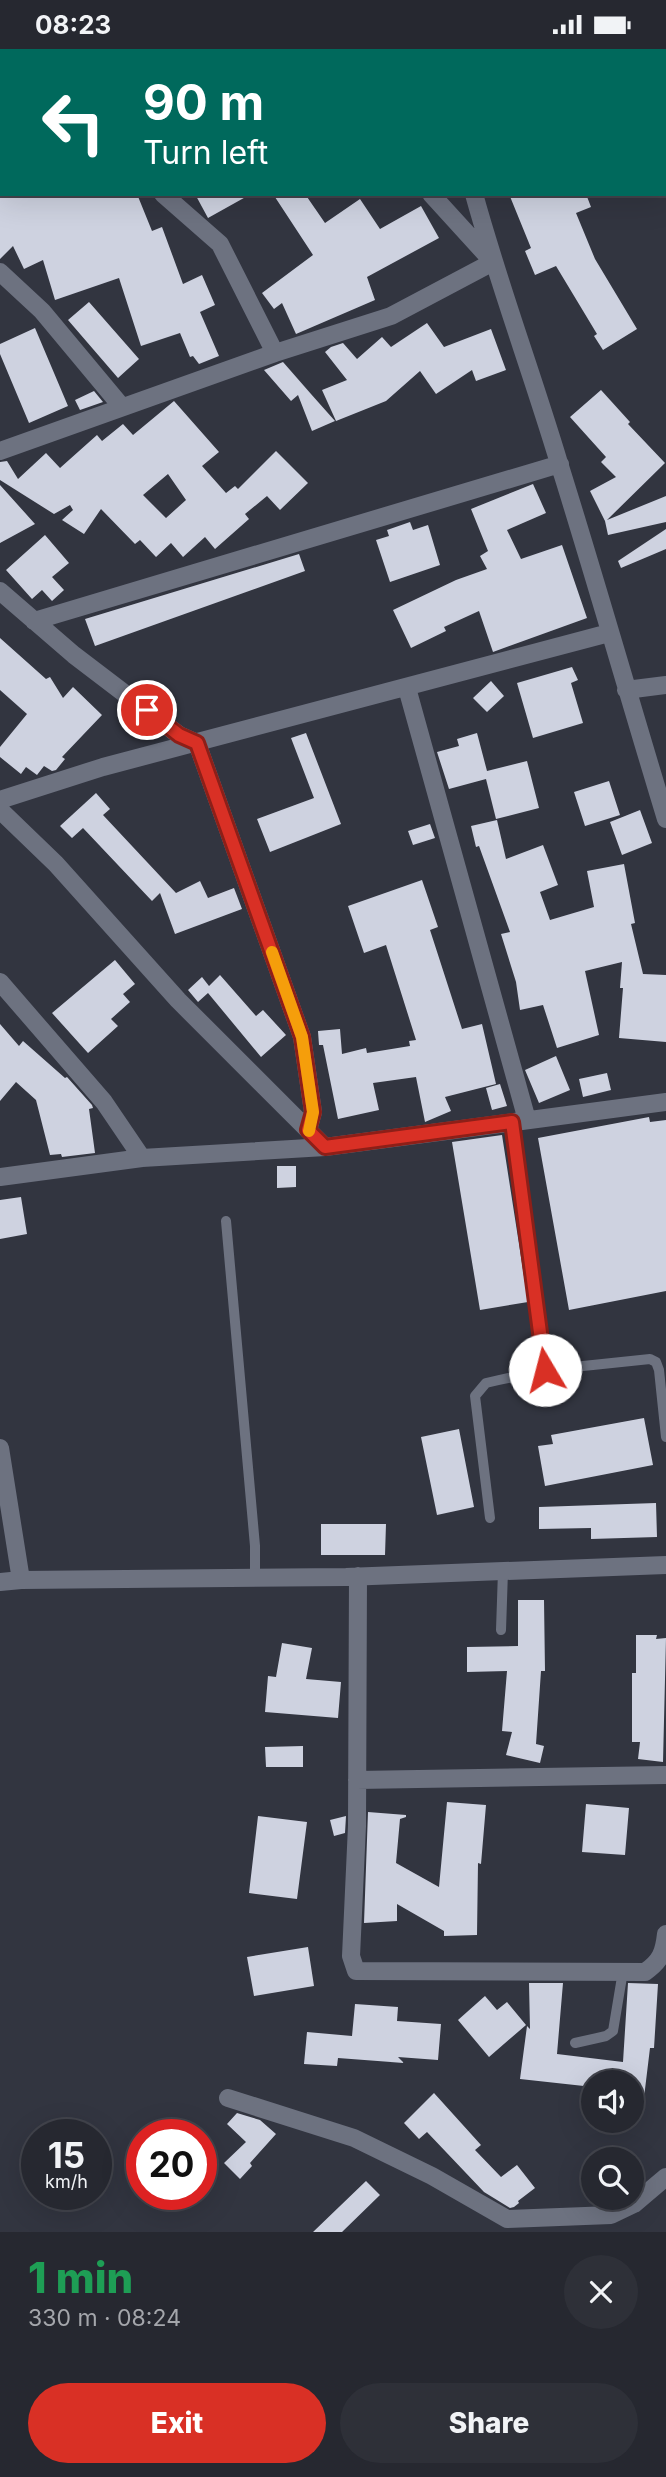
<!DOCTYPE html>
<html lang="en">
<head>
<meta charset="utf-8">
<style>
	body { margin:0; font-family:Inter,sans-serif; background:#2e3038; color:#f1f3f6; height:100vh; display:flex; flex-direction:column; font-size:26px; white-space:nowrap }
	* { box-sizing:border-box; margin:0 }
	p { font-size:23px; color:#a4a6ab }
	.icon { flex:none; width:38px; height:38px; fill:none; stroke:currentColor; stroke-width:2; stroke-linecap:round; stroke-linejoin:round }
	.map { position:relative; height:2183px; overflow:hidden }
	.details { display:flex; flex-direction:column; background:#262830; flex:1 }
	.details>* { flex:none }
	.banner { position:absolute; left:0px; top:0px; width:667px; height:147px; box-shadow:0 7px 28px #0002,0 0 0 2px #42444c; background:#00695c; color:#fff; overflow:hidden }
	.fabs { position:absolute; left:581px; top:2021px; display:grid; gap:14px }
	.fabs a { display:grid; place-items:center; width:63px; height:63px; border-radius:50%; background:#262830; box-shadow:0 7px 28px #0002,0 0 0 2px #42444c; font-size:35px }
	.speed { position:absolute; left:21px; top:2070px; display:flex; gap:14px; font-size:35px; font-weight:700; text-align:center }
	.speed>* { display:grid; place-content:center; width:91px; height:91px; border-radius:50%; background:#262830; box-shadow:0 7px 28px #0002,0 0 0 2px #42444c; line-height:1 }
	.speed small { font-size:18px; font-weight:400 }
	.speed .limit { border:10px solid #d22; background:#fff; color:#111 }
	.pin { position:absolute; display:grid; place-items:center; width:60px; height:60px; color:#fff; margin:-30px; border:4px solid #fff; border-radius:50%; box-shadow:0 2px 7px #0007 }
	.me { position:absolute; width:77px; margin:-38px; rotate:352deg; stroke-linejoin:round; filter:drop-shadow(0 0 5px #0008) }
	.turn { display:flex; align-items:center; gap:24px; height:147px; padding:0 28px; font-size:32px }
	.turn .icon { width:91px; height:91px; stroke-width:2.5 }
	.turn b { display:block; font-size:49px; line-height:60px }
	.round { display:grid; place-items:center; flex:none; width:74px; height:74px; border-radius:37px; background:#2e3038 }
	.summary { display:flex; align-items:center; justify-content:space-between; height:119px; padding:0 28px }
	h1 { font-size:42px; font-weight:800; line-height:52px; color:#1e9e55 }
	.primary-button { display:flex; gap:14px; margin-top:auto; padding:14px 28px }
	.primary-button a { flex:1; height:80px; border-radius:42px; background:#d93025; color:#fff; font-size:28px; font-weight:800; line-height:80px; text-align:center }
	.primary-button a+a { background:#2e3038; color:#f1f3f6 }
	.status { display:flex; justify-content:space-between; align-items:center; height:49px; padding:0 35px; background:#262830; direction:ltr }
	.status svg { height:19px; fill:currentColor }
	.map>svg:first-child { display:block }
	.building { fill:#ced2e0; fill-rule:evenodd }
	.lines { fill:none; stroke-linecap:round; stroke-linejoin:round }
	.lane { stroke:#6d7280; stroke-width:10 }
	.street { stroke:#6d7280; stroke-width:18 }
	.route-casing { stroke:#8d1f18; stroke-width:18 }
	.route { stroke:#d93025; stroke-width:12 }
	.slow { stroke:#f59e0b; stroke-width:12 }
</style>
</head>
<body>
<div class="status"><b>08:23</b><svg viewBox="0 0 49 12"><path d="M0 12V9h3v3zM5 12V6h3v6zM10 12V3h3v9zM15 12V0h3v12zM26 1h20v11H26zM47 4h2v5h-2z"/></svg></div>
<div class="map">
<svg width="666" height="2183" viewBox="0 0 666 2183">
	<rect width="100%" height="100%" fill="#323540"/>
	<path class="building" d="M 0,145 L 137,145 L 152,182 L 162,178 L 183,235 L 202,226 L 215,256 L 200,263 L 219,307 L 199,315 L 193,307 L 190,308 L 180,284 L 141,297 L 119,229 L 55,251 L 43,211 L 24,220 L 13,197 L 0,210 Z
		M 195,145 L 251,145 L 208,169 Z
		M 273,145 L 305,145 L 325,174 L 360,150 L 380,180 L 421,157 L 439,189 L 367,228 L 375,251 L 296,285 L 282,254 L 274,260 L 262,244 L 313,206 Z
		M 509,145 L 586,145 L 591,158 L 576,164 L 595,210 L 637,280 L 603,301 L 594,287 L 597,285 L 556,217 L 535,226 L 525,202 L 531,199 Z
		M 89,253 L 139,310 L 118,329 L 68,271 Z
		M 427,274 L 444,298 L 491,280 L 506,321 L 476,332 L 472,321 L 436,345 L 420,322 L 386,352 L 336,372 L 322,341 L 347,331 L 325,303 L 331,298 L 343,294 L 357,310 L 382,288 L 391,298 Z
		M 35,279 L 68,357 L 29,374 L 0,305 L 0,295 Z
		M 283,313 L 311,345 L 335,372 L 312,382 L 298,346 L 291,352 L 264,321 Z
		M 601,341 L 630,373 L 628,375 L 665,414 L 607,471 L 666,447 L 666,473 L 608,486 L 605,472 L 590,442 L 616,428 L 601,413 L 606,408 L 570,368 Z
		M 94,342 L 103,353 L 80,361 L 75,351 Z
		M 174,352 L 219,403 L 202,417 L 226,444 L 235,437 L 238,440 L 276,402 L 308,434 L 280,461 L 267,447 L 245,465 L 249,470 L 215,500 L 205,488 L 183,508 L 171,494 L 156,508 L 140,491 L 135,495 L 101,460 L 84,485 L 62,471 L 73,461 L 70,456 L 54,465 L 0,431 L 0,413 L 7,412 L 18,430 L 46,404 L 60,419 L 97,386 L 102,392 L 123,375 L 133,386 ZM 168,425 L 186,451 L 166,469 L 143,446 Z
		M 533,435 L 546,464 L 507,481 L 521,510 L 562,496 L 587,569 L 493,603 L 479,562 L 444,578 L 446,582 L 411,599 L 393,561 L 456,531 L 487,520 L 480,507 L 488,502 L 471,460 Z
		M 0,436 L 35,475 L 0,494 Z
		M 410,473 L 413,481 L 428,476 L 440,516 L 390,533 L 376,491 L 389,487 L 387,481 Z
		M 666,480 L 666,500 L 621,519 L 618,512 Z
		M 45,486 L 69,514 L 52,528 L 64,541 L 52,552 L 42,541 L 32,550 L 6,521 Z
		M 299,505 L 305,522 L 95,597 L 85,570 Z
		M 0,589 L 46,630 L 50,628 L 63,649 L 73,638 L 102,666 L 62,708 L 65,710 L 56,721 L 52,722 L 44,717 L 37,726 L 26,718 L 21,725 L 0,708 L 0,698 L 27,665 L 0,641 Z
		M 572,618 L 578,631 L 571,634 L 583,674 L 533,689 L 517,634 Z
		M 491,632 L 504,647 L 487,663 L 473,649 Z
		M 306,684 L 341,775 L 270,803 L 257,770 L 314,749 L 291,689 Z
		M 477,684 L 487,722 L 527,712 L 539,759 L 496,770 L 486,730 L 449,740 L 437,703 L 459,697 L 457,690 Z
		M 609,732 L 620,766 L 585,777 L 574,743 Z
		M 96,744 L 110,760 L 103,766 L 176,844 L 200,832 L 208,849 L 234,839 L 242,860 L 175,885 L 160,844 L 152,852 L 83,779 L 72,789 L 60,777 Z
		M 640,761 L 652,794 L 622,806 L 610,773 Z
		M 497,771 L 506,810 L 543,796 L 558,836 L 540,843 L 550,871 L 594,858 L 587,822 L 624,815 L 635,874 L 631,875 L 643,925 L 666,926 L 666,993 L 619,989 L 623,939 L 620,939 L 622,913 L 585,922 L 599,986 L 557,999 L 543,956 L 520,961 L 516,933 L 501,885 L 510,883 L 479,797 L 476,798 L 471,777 Z
		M 430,775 L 435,789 L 413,796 L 408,782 Z
		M 422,831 L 438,878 L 430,881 L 462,980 L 482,975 L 496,1035 L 445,1048 L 451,1062 L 425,1073 L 416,1028 L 373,1034 L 379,1061 L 338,1070 L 323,996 L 319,996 L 318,982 L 340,980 L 342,1005 L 366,999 L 367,1004 L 410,997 L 409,992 L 416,991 L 386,896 L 364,904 L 348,857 Z
		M 115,911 L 135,935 L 123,945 L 130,953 L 111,970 L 118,977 L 88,1004 L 52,964 Z
		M 220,926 L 256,967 L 263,961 L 286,986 L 261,1008 L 208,944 L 198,953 L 188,941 L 202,928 L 209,937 Z
		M 0,975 L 19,997 L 23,992 L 65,1029 L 67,1028 L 92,1056 L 93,1059 L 89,1060 L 95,1104 L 62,1108 L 61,1105 L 50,1106 L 36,1051 L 16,1033 L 0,1052 Z
		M 556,1007 L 570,1041 L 539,1054 L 525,1021 Z
		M 607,1024 L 611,1041 L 583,1048 L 579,1030 Z
		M 500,1035 L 507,1057 L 492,1061 L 486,1039 Z
		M 649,1068 L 650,1073 L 666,1071 L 666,1242 L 569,1261 L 538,1089 Z
		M 502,1086 L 528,1253 L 480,1261 L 452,1093 Z
		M 277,1117 L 296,1117 L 296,1138 L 277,1139 Z
		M 21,1148 L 27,1185 L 0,1190 L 0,1151 Z
		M 644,1369 L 653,1416 L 545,1437 L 538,1397 L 553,1395 L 551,1386 Z
		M 459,1380 L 474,1458 L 437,1466 L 421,1388 Z
		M 656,1454 L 657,1488 L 591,1490 L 591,1479 L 539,1480 L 539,1458 Z
		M 321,1475 L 386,1475 L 385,1506 L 321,1506 Z
		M 518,1551 L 544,1551 L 545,1622 L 541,1622 L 536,1695 L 544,1697 L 540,1714 L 506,1706 L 512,1683 L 502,1682 L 507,1622 L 467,1623 L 467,1598 L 518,1597 Z
		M 636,1586 L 657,1586 L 656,1590 L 666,1589 L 663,1713 L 638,1710 L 640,1693 L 632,1693 L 632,1624 L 636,1624 Z
		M 282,1594 L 312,1599 L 306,1630 L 341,1633 L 338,1669 L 265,1663 L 268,1627 L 276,1628 Z
		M 303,1697 L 303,1718 L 266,1718 L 265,1698 Z
		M 447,1753 L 486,1756 L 481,1815 L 478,1814 L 477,1886 L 444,1887 L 444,1882 L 397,1855 L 397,1872 L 364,1874 L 368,1763 L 406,1766 L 406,1768 L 400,1770 L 396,1814 L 439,1838 Z
		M 586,1755 L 629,1759 L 625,1806 L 582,1803 Z
		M 258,1767 L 307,1773 L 297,1850 L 249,1844 Z
		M 346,1767 L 345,1784 L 334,1787 L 330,1771 Z
		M 308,1898 L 314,1937 L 254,1947 L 247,1908 Z
		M 529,1934 L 563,1934 L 557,2005 L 623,2013 L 628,1934 L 658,1935 L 654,1999 L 650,1999 L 642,2065 L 632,2065 L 632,2034 L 593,2034 L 593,2038 L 520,2030 L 527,1977 L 530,1980 Z
		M 485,1947 L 497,1961 L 507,1953 L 526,1976 L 489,2008 L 458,1971 Z
		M 355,1955 L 398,1958 L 397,1972 L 441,1975 L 438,2011 L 398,2008 L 404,2014 L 338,2009 L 337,2017 L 304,2015 L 307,1983 L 352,1987 Z
		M 434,2044 L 481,2096 L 475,2101 L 501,2128 L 517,2116 L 535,2139 L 518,2152 L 519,2154 L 514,2158 L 510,2159 L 484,2143 L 427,2083 L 419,2090 L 404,2074 Z
		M 237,2064 L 260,2071 L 276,2085 L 250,2114 L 252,2117 L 240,2130 L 224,2114 L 246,2093 L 227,2075 Z
		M 366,2132 L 380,2146 L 342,2183 L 313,2183 Z"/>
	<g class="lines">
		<path class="lane" d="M 512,1073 L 545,1321
			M 226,1172 L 255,1497 L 255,1529
			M 490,1469 L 475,1347 L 486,1334 L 499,1331 L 545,1321 L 650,1310 L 656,1313 L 659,1321 L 666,1388
			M 501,1581 L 503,1522
			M 575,1994 L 606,1987 L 613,1982 L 623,1922"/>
		<path class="street" d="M 3,0 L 5,2
			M 300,0 L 301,2
			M 435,0 L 435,2
			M 155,2 L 158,0
			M 466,2 L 470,0
			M 0,84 L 2,83
			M 163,145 L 220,195 L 275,304
			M 474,145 C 499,236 532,324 559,414 C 596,532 630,652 666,770
			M 0,223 L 42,262 L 122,358
			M 0,402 L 275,304 L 391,267 L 493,213 L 431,145
			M 0,542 L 74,606 L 179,686 L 197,694 L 302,988 L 313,1063 L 308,1081
			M 34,572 L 560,415
			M 407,639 L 527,1071
			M 626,641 L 666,636
			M 0,751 L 103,718 L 609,584
			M 0,761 L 56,815 L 178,951 L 325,1098 L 666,1053
			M 0,933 L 104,1053 L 142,1109
			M 0,1128 L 142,1109 L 325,1098
			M 0,1399 L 21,1531
			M 358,1527 L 357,1777 L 351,1907 L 356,1922 L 645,1923 C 661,1912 664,1903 666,1885
			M 0,1533 L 21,1531 L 346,1528 L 666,1516
			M 357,1731 L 666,1726
			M 228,2049 L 354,2089 L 432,2127 L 507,2170 L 611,2166 L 634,2155 L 666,2128"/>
	</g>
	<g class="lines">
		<g class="route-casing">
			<path id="route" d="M 147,661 L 179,686 L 197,694 L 302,988 L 313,1063 L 308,1081 L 325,1098 L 512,1073 L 545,1321"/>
		</g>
		<use href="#route" class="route"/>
		<path class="slow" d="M 272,903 L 302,988 L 313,1063 L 309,1082"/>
	</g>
</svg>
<div class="fabs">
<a><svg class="icon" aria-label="sound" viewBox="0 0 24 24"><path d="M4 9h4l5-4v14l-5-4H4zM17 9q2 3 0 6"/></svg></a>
<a><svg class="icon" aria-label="search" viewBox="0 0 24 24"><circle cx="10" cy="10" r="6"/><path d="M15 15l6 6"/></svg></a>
</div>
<div class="speed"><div>15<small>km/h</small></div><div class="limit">20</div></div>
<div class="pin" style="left:147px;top:661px;background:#d93025"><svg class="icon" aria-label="arrive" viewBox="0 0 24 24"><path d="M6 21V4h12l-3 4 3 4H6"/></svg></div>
<svg class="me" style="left:545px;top:1321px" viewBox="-20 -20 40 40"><circle r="19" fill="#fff"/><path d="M0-13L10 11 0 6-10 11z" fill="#d93025"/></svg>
<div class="banner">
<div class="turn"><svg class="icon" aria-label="left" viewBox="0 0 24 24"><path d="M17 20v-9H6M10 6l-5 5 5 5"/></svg><div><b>90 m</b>Turn left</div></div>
</div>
</div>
<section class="details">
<div class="summary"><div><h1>1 min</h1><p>330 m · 08:24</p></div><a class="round"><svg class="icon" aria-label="close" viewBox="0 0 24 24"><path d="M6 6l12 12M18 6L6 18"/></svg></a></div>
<div class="primary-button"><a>Exit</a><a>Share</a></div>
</section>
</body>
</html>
